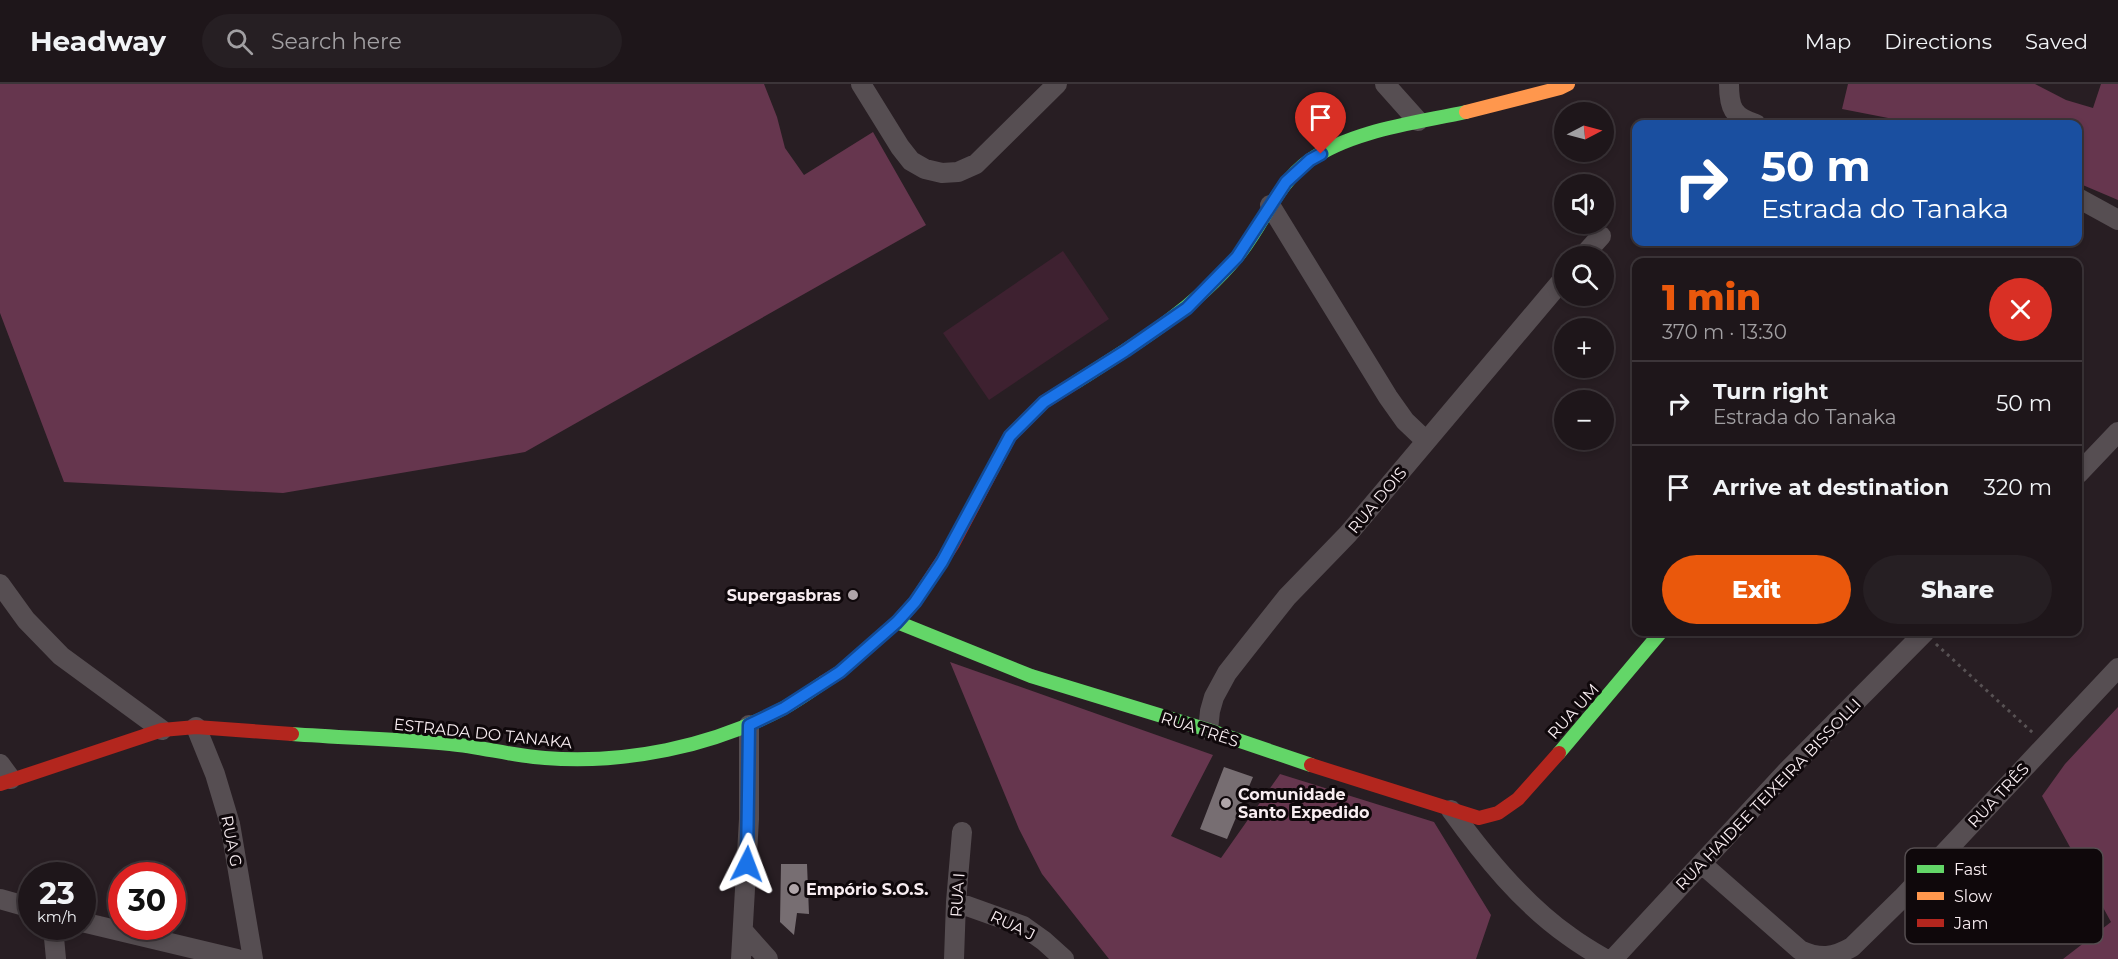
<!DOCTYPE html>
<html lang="en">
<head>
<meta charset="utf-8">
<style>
	body { margin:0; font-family:Montserrat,sans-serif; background:#261f23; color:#f1f3f6; height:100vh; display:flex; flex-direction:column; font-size:22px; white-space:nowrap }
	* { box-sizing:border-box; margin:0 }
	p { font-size:20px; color:#a19fa2 }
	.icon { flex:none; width:33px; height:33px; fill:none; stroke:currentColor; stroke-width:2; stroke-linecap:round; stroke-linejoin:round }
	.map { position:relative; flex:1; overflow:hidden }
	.details { position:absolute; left:1632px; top:174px; width:450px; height:378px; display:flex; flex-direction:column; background:#1e161a; border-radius:12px; box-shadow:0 3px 9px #0003,0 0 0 2px #3c3539 }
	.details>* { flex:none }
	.banner { position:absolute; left:1632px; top:36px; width:450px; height:126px; border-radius:12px; box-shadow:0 3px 9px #0003,0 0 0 2px #3c3539; background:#1a4fa0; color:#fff; overflow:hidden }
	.needle { width:39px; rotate:84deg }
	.buttons { position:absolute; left:1554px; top:18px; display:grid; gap:12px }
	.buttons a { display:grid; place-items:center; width:60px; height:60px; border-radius:50%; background:#1e161a; box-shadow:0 3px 9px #0003,0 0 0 2px #3c3539; font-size:30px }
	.speed { position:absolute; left:18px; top:778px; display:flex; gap:12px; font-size:30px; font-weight:700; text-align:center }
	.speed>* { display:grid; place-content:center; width:78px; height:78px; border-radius:50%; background:#1e161a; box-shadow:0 3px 9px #0003,0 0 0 2px #3c3539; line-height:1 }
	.speed small { font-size:15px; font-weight:400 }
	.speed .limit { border:9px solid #d22; background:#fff; color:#111 }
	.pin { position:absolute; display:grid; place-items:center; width:51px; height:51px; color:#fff; margin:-62px -26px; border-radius:50% 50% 50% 0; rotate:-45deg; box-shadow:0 0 6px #0007 }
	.pin .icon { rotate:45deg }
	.me { position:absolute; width:66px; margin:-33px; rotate:3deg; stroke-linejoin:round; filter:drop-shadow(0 0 4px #0008) }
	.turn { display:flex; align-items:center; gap:21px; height:126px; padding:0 30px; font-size:27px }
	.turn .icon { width:78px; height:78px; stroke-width:2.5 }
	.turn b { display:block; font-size:42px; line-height:51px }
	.round { display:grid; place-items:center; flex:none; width:63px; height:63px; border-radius:32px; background:#261f23 }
	.summary { display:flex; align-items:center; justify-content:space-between; height:102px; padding:0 30px }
	h1 { font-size:36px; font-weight:800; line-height:45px; color:#ea580c }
	.action { display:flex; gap:12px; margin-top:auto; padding:12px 30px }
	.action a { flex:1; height:69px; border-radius:36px; background:#ea580c; color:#fff; font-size:24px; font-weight:800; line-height:69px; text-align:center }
	.action a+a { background:#261f23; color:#f1f3f6 }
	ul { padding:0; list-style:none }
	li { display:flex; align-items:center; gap:18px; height:84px; padding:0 30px; border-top:2px solid #3c3539 }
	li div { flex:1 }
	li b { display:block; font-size:22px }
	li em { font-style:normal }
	header { display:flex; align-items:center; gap:36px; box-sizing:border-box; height:84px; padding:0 30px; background:#1e161a; border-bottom:2px solid #3c3539 }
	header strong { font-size:28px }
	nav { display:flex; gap:33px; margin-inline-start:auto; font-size:21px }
	.search { width:420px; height:54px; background:#261f23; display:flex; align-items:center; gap:15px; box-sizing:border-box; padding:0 21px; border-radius:33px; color:#a19fa2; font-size:22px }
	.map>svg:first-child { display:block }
	.green { fill:#3e2130 }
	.forest { fill:#66364e }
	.building { fill:#776e72 }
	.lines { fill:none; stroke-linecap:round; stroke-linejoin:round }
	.path { stroke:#585254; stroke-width:3; stroke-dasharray:3 4.5; stroke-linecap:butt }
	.street { stroke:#564e52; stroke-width:20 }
	.fast { stroke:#63d668; stroke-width:14 }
	.slow { stroke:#ff974d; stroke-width:14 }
	.jam { stroke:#b3261e; stroke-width:14 }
	.route-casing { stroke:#114b97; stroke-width:15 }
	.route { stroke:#1a73e8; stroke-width:10 }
	.poi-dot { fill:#afa5a9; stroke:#0f080b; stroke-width:2 }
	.labels { text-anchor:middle; stroke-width:6; stroke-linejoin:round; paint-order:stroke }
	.street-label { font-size:16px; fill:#f8edf1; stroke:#0f080b }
	.poi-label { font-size:16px; font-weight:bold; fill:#f8edf1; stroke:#0f080b; text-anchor:start }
	.key { fill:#0f080b; stroke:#554d50; stroke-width:1.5 }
	.key-label { font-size:16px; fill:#f8edf1 }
</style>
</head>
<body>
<header>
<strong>Headway</strong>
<div class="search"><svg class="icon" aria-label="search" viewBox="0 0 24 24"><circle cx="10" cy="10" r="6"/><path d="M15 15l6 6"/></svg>Search here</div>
<nav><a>Map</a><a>Directions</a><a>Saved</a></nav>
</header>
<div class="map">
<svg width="2118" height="875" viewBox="0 0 2118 875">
	<rect width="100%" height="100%" fill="#281e23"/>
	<path class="green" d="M 1063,167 L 1109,235 L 989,316 L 943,249 Z"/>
	<path class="forest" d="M 0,0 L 764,0 L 777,33 L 785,64 L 804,91 L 873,48 L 926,141 L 525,368 L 283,409 L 64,398 L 0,229 Z
		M 1848,0 L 2035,0 L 2066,16 L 2093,24 L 2101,0 L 2118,0 L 2118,116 L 2078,99 L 2078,40 L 1919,40 L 1842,25 Z
		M 950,578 L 1213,671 L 1171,752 L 1221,774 L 1280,690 L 1434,738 L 1491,831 L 1476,875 L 1109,875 L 1042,790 L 1019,745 Z
		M 2118,623 L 2118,875 L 2063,875 L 2111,838 L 2042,712 L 2065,680 Z"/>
	<path class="building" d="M 1224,683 L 1253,693 L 1227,755 L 1200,745 Z
		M 781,780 L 807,780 L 809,830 L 797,829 L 794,851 L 780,838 Z"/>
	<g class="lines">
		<path class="path" d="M 1936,560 L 2033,649"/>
		<path class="street" d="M 861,0 L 900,63 L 911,77 L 925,85 L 942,89 L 958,88 L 976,80 L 1057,0
			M 1385,0 L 1418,37
			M 1729,0 C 1729,24 1733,33 1756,40
			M 2078,114 L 2118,136
			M 1270,121 L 1388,313 L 1405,337 L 1426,357
			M 1583,172 L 1601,152
			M 2078,390 L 2118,348
			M 0,500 L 26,536 L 61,572 L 162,646
			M 196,643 L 215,690 L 230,740 L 253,875
			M 1208,646 L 1210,627 L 1214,613 L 1227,589 L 1245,566 L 1287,513 L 1348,450 L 1564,194
			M 0,680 L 11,695
			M 1451,726 C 1484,772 1523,820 1569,852 C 1581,861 1593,868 1605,875
			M 1702,780 L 1800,866 C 1820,875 1833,874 1852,863 L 1902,814 L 2118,584
			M 0,815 L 32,824
			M 956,818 L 1023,842 L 1044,857 L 1064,875
			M 82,838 L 237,875
			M 53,843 L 56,875
			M 744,848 L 768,875
			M 741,875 L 749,735 L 749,641
			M 954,875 L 956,818 L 962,748
			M 1613,875 L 1787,687 L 1925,548"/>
		<path class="fast" d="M 1076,298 C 1133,262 1193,226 1237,173 C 1263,142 1276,100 1310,76 C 1353,46 1416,39 1466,28
			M 897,538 L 1031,592 L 1208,646 L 1311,681
			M 292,650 C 345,654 398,655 450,660 C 482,663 513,672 545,674 C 626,680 710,663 782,625 C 797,617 811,607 824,598
			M 1559,669 L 1661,548"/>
		<path class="slow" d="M 1466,28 L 1560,4 L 1568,0"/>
		<path class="jam" d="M 824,598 L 840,588 L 897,538 L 915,518 L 953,460 L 1010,352 L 1044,318 L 1076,298
			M 1311,681 L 1479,734 L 1498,729 L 1518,715 L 1559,669
			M 0,700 L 162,646 L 196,643 L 292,650"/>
	</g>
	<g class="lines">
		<g class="route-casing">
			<path id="route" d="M 747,780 L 749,641 L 784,624 L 840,588 L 897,538 L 915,518 L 942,478 L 1010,352 L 1044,318 L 1125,267 L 1187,224 L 1237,173 L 1286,98 L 1310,76 L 1321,70"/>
		</g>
		<use href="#route" class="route"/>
	</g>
	<g class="poi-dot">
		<circle cx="853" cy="511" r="6"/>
		<circle cx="1226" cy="719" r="6"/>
		<circle cx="794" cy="805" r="6"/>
	</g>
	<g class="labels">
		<g class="street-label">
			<text transform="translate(1377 416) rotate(-50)" y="6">RUA DOIS</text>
			<text transform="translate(1573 627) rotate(-48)" y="6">RUA UM</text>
			<text transform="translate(1200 645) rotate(18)" y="6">RUA TRÊS</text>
			<text transform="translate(483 649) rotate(6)" y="6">ESTRADA DO TANAKA</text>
			<text transform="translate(1768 710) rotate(-46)" y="6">RUA HAIDEE TEIXEIRA BISSOLLI</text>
			<text transform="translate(1998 711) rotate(-47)" y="6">RUA TRÊS</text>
			<text transform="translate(232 757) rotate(79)" y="6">RUA G</text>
			<text transform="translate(957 811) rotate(-86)" y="6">RUA I</text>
			<text transform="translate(1013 841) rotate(26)" y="6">RUA J</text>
		</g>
		<g class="poi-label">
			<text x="841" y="517" text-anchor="end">Supergasbras</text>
			<text x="1238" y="716">Comunidade<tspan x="1238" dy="18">Santo Expedido</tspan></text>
			<text x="806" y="811">Empório S.O.S.</text>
		</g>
	</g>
	<rect x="1905" y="764" width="198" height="96" rx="9" class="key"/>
	<rect x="1917" y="781" width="27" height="8" fill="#63d668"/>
	<rect x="1917" y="808" width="27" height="8" fill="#ff974d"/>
	<rect x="1917" y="835" width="27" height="8" fill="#b3261e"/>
	<g class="key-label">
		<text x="1954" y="791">Fast</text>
		<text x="1954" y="818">Slow</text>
		<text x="1954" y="845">Jam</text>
	</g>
</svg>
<div class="buttons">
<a><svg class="needle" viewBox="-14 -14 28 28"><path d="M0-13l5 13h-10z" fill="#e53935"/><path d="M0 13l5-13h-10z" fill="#a19fa2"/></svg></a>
<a><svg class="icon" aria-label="sound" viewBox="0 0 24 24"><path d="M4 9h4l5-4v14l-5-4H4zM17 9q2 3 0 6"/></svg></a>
<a><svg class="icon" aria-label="search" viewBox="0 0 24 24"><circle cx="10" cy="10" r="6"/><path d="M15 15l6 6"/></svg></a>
<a>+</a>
<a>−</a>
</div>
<div class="speed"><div>23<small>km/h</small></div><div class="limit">30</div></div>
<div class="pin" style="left:1321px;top:70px;background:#d93025"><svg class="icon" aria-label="arrive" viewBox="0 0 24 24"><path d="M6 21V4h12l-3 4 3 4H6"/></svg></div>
<svg class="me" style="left:747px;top:780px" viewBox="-20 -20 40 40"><path d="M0-17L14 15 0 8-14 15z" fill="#1a73e8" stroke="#fff" stroke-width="4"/></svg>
<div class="banner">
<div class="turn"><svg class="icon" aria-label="right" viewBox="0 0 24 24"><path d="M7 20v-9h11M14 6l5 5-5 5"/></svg><div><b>50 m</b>Estrada do Tanaka</div></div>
</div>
<section class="details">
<div class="summary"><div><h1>1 min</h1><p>370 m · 13:30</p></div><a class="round" style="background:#d93025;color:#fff"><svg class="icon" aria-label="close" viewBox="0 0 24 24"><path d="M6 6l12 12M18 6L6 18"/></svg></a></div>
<ul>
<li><svg class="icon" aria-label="right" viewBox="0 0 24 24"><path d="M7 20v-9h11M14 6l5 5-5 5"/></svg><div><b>Turn right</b><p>Estrada do Tanaka</p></div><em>50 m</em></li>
<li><svg class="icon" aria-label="arrive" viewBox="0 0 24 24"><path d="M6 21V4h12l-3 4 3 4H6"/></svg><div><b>Arrive at destination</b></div><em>320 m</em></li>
</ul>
<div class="action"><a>Exit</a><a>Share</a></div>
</section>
</div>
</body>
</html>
